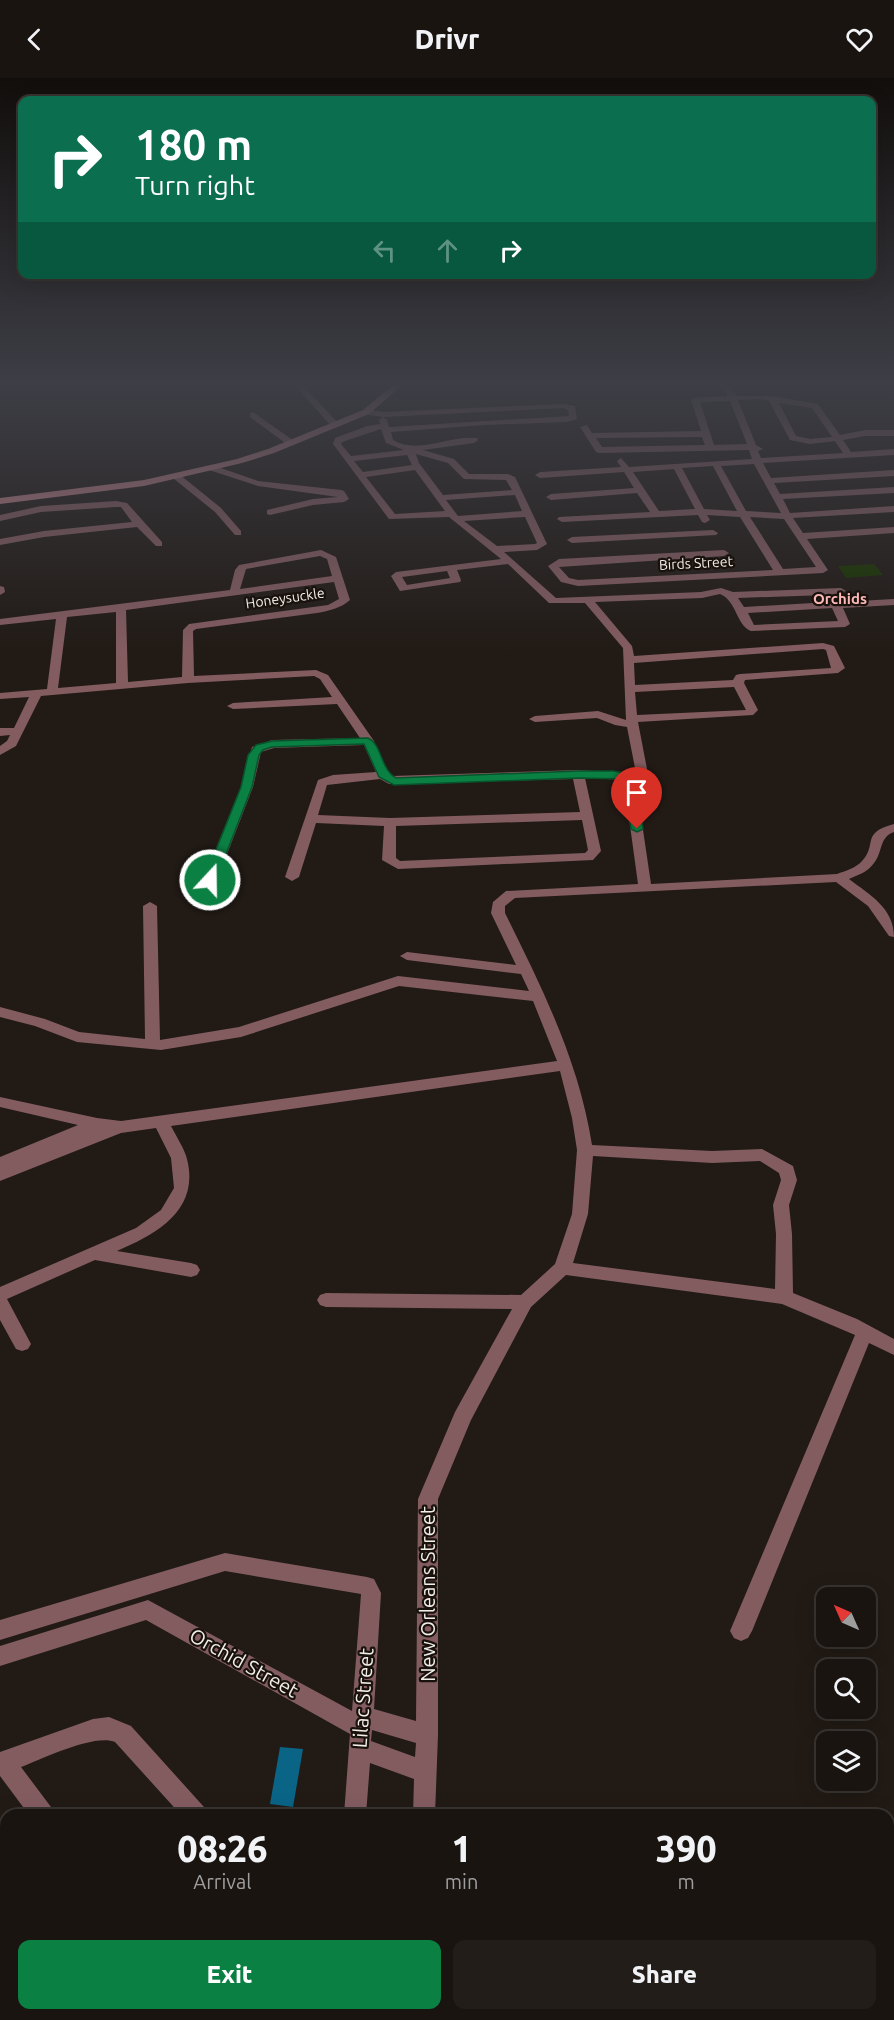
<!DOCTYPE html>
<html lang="en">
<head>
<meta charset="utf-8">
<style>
	body { margin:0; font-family:Ubuntu,sans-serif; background:#221d19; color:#f1f3f6; height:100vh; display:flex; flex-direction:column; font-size:22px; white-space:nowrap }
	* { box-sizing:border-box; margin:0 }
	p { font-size:20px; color:#9f9e9f }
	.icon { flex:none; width:33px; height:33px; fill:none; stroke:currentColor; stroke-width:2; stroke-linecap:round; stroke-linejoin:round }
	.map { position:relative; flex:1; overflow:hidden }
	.panel { position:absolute; left:0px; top:1731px; width:894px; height:212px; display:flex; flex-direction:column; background:#191410; border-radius:18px 18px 0 0; box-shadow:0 6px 24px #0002,0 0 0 2px #373330 }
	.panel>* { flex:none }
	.hud { position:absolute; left:18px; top:18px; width:858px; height:183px; border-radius:12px; box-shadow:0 6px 24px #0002,0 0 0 2px #373330; background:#0b6e4f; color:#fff; overflow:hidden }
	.needle { width:39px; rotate:315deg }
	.controls { position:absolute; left:816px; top:1509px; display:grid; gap:12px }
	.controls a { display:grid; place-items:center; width:60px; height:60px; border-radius:12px; background:#191410; box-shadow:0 6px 24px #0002,0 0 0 2px #373330; font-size:30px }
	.pin { position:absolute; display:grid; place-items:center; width:51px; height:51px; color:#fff; margin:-62px -26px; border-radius:50% 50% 50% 0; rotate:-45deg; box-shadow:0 0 6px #0007 }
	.pin .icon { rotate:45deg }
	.me { position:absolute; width:66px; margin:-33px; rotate:21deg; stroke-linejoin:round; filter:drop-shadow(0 0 4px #0008) }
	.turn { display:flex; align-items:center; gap:21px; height:126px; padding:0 18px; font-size:27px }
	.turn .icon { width:78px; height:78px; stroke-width:2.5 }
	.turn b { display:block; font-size:42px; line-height:51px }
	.lanes { display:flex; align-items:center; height:57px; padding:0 18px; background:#0003; justify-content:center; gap:30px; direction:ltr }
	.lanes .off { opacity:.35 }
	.eta { display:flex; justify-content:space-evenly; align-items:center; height:102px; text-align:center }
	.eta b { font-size:36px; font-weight:800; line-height:42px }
	.primary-button { display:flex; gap:12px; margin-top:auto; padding:12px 18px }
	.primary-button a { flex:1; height:69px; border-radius:12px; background:#0b8043; color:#fff; font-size:24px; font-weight:800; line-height:69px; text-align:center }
	.primary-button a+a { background:#221d19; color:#f1f3f6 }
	header { display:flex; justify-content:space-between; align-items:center; height:78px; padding:0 18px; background:#191410; font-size:27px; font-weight:800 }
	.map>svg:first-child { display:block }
	.green { fill:#1a3400 }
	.water { fill:#0a6486 }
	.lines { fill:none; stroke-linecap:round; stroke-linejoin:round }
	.street { fill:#835c60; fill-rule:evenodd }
	.secondary { fill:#bf8087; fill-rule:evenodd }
	.route { fill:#0b8043; stroke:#07532c; stroke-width:1.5 }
	.labels { text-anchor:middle; stroke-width:4.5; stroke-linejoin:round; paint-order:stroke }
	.far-street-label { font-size:14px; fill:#f3eeea; stroke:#18110c }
	.far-neighbourhood-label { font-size:15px; font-weight:bold; fill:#fcb7b7; stroke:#18110c }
	.near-street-label { font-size:20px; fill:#f3eeea; stroke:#18110c }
</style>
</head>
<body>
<header><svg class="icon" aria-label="back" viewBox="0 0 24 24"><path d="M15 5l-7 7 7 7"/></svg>Drivr<svg class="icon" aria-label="heart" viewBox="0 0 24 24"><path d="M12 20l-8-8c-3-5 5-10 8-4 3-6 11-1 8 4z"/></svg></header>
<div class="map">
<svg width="894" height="1942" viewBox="0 0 894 1942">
	<rect width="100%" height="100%" fill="#211a15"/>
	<path class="green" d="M 874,486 L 883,497 L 846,500 L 838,488 Z"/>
	<path class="water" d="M 280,1669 L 303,1671 L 293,1729 L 270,1726 Z"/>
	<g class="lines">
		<path class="street" d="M 291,303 L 299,303 L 338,345 L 338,349 L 332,349 Z
			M 716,303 L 725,303 L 737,318 L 772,318 L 818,326 L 840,357 L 865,352 L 894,352 L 894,358 L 865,358 L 843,362 L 851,374 L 894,371 L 894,377 L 763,385 L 771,400 L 894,392 L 894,398 L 774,405 L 780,416 L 894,409 L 894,415 L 783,421 L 790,435 L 894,428 L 894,434 L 793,440 L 803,455 L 894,449 L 894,455 L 807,461 L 828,492 L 823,495 L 578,508 L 561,504 L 548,488 L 559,481 L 724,472 L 729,475 L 724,478 L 559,489 L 569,500 L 578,502 L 773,492 L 740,439 L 707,437 L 710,442 L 705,445 L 702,444 L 698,437 L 562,444 L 557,441 L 559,439 L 650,434 L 637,415 L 551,422 L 546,419 L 551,416 L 634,410 L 624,394 L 540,400 L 535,397 L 540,394 L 621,389 L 617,383 L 621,380 L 629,389 L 752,381 L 749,372 L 599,375 L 596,374 L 580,349 L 587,347 L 592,355 L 701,353 L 691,322 L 695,320 L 728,318 ZM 760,321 L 769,323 L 790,362 L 810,366 L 835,363 L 843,375 L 761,380 L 758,373 L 763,371 L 756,367 L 738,322 ZM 730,323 L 747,366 L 714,367 L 700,324 ZM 779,325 L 812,330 L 832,359 L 810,361 L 796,358 ZM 702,359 L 705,367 L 602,369 L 596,360 ZM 754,386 L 781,435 L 746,433 L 721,388 ZM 713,388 L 737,433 L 704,431 L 682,390 ZM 674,391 L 695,431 L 659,433 L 633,394 ZM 750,439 L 784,441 L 816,489 L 783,491 Z
			M 563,326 L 575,328 L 577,341 L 567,344 L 485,347 L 391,354 L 393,362 C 419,377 448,357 477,360 L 478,362 L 474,365 L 423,372 L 454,381 L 469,396 L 508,396 L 515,399 L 547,466 L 537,472 L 504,474 L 556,520 L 701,514 L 721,510 L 733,514 L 841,510 L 846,513 L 836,516 L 840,524 L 894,521 L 894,527 L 843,530 L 850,546 L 845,549 L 751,553 C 736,547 737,523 720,516 L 702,520 L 595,524 L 632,568 L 634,578 L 823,565 L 834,568 L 845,590 L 838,595 L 745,602 L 744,605 L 758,632 L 753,637 L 638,644 L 647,691 L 639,700 L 637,711 L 651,806 L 837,796 C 845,793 856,790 862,783 C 878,766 860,755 894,746 L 894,754 C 879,759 883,774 874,785 C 868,794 858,797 849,801 C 870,817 894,830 894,859 L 889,858 L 868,828 L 836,804 L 515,820 L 505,828 L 505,835 C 542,910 579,983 592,1067 L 712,1073 L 762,1071 L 793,1088 L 797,1102 L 789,1127 L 792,1156 L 793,1215 L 857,1241 L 894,1261 L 894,1277 L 869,1265 L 752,1553 L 748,1560 L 741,1563 L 734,1560 L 730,1553 L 855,1257 L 782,1226 L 566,1197 L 531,1229 L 471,1342 L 438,1421 L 438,1657 L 435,1737 L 413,1737 L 414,1701 L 370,1685 L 366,1737 L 344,1737 L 350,1656 L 146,1542 L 0,1588 L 0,1568 L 148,1522 L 352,1633 L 361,1516 L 225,1493 L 0,1562 L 0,1542 L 225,1475 L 367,1499 L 374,1501 L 381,1515 L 374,1631 L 416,1643 L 418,1421 L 455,1334 L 512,1231 L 326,1229 L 320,1227 L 317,1222 L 320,1217 L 326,1215 L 521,1217 L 555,1186 L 572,1136 L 577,1072 L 572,1040 L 560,993 L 171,1048 C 176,1058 184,1070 187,1081 C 200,1132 157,1156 117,1173 L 191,1185 L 197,1187 L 200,1192 L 197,1197 L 191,1199 L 95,1182 L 7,1221 L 31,1266 L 28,1271 L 22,1273 L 16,1271 L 0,1242 L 0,1209 L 136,1150 L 161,1132 L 174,1110 L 171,1080 L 156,1050 L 121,1055 L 0,1103 L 0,1079 L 78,1047 L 0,1029 L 0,1019 L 97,1040 L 121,1043 L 557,983 L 533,923 L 399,908 L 241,959 L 161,972 L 77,964 L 35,948 L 0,939 L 0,929 L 45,941 L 79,954 L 145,961 L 143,828 L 150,824 L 157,828 L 160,962 L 239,949 L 398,898 L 529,913 L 521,896 L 407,882 L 400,878 L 407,874 L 516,887 L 491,835 L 493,824 L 506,813 L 638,806 L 625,711 L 626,702 L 585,700 L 601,773 L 593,782 L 398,791 L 382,782 L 384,748 L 316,745 L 299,799 L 292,803 L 285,799 L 318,702 L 333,697 L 376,694 L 364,667 L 274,670 L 261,674 L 253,709 L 217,802 L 210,806 L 205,805 L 203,802 L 241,709 L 252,669 L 272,662 L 360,660 L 337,626 L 233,631 L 227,628 L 233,625 L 332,619 L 320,601 L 314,598 L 188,605 L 41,618 L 16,668 L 0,677 L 0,668 L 7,663 L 10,657 L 0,658 L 0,650 L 14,650 L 29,619 L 0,621 L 0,615 L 47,611 L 56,541 L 0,547 L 0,541 L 230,512 L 235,492 L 239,487 L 321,472 L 336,479 L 350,522 C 341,530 329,533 317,535 L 196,551 L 193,553 L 194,598 L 316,592 L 328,597 L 374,663 L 388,695 L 392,698 L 578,692 L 630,695 L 635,690 L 627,649 L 615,647 L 597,640 L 535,644 L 529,641 L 535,638 L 598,633 L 626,642 L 623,570 L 585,525 L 549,525 L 508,486 L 457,492 L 461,502 L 460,504 L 400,513 L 391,498 L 396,494 L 501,481 L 449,439 L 389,441 L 333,366 L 335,360 L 367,348 L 380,346 L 379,342 L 383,339 L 363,336 L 362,334 L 366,331 L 382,334 ZM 563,330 L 568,332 L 569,338 L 389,349 L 387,342 L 383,339 ZM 381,351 L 386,365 L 404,372 L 351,378 L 341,366 L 342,364 ZM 416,376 L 448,385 L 464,401 L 506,402 L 512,412 L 443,417 L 419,385 ZM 407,377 L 412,387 L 363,394 L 354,383 ZM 415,392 L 445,433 L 395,436 L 366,399 ZM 515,417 L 522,433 L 458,438 L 446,422 ZM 525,439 L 537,465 L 535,466 L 497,468 L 464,443 ZM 320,478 L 327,481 L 332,498 L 240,511 L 246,491 ZM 447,493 L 450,500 L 407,507 L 402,499 ZM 334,504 L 339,521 L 328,527 L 189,546 L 183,552 L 182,599 L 128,604 L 126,532 ZM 826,517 L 830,524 L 744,529 L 738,520 ZM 832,530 L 838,543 L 754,547 L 748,535 ZM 116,534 L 116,605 L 58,610 L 67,539 ZM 823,571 L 826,572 L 831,590 L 740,596 L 736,597 L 733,602 L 635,607 L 634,585 ZM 734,609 L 746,632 L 637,637 L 635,614 ZM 380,701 L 389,706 L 573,701 L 580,734 L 390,740 L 318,737 L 327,707 ZM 582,742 L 588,772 L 585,775 L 400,783 L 396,780 L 396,748 ZM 593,1078 L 712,1085 L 760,1083 L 779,1095 L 781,1102 L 773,1127 L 776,1156 L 775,1211 L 573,1185 L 588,1136 ZM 372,1652 L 416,1665 L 415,1679 L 371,1663 Z
			M 253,334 L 294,363 L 294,367 L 288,367 L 250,339 L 250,335 Z
			M 212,387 L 258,403 L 341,412 L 344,413 L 349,421 L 344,424 L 313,427 L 270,437 L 267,436 L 267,432 L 313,421 L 338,419 L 258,408 L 209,392 L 208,390 Z
			M 173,396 L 179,396 L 221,430 L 241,453 L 241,457 L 235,457 L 215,434 L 173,400 Z
			M 116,423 L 127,425 L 162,464 L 162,468 L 156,468 L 137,449 L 44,459 L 0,467 L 0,461 L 44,453 L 132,444 L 121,429 L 116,429 L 41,434 L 0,443 L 0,437 L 41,428 Z
			M 713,452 L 718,455 L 716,457 L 572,465 L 567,462 L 572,459 Z
			M 0,508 L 4,509 L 5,514 L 0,517 Z
			M 109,1639 L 131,1648 L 204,1729 L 207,1737 L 181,1737 L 115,1664 C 95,1655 42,1681 21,1689 L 51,1729 L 54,1737 L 29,1737 L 0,1698 L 0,1674 L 93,1641 Z
			M 0,1870 L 6,1872 L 6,1902 L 0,1900 Z
			M 31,1936 L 58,1936 L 61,1942 L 33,1942 Z
			M 202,1936 L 229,1936 L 232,1942 L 204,1942 Z
			M 329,1936 L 354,1936 L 353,1942 L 327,1942 Z
			M 404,1936 L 430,1936 L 430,1942 L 404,1942 Z"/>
		<path class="secondary" d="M 398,303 L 407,303 L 369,336 L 274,375 L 242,385 L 144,408 L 0,426 L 0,420 L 144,402 L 237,381 L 268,371 L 363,332 Z"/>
	</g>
	<linearGradient id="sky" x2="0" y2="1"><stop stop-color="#120e0c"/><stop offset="0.53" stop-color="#3d3e46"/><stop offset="1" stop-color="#3d3e46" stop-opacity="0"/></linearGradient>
	<rect width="894" height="575" fill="url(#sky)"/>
	<path class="route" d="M 368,660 C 382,666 380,691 396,700 L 578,693 L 613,693 L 637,697 L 637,711 L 643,751 L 637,754 L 631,751 L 625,711 L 627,701 L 578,700 L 394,707 L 379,699 L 364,666 L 272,669 L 263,672 L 259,677 L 252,709 L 216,802 L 210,806 L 206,805 L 204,802 L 241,709 L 248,677 L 256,667 L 272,663 Z"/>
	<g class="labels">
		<g class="far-street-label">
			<text transform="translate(696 485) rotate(-3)" y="5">Birds Street</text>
			<text transform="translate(285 520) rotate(-8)" y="5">Honeysuckle</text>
		</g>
		<g class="far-neighbourhood-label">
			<text x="840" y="526">Orchids</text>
		</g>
		<g class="near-street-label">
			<text transform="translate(428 1516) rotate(-90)" y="7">New Orleans Street</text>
			<text transform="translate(244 1585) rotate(29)" y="7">Orchid Street</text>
			<text transform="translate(363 1620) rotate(-86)" y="7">Lilac Street</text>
		</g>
	</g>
</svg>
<div class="controls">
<a><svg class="needle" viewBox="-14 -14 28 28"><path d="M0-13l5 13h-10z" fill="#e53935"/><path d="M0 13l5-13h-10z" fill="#9f9e9f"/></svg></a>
<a><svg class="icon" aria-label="search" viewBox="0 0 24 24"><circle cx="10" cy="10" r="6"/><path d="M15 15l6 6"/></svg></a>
<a><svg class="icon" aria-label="layers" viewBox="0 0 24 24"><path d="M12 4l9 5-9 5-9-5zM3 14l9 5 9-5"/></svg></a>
</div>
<div class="pin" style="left:637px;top:751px;background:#d93025"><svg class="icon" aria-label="arrive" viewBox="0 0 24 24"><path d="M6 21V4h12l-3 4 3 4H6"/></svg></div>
<svg class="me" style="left:210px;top:802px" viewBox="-20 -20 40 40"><circle r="17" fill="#0b8043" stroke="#fff" stroke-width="3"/><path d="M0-11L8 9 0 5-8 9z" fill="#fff"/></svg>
<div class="hud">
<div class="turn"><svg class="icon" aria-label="right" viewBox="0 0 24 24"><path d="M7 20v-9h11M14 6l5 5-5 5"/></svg><div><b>180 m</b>Turn right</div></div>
<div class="lanes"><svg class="icon off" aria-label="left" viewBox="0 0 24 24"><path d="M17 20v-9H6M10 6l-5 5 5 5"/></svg><svg class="icon off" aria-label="ahead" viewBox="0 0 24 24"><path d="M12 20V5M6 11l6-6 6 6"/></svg><svg class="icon" aria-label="right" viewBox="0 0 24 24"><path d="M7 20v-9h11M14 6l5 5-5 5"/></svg></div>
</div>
<section class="panel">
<div class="eta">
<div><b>08:26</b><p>Arrival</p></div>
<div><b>1</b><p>min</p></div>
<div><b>390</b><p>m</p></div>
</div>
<div class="primary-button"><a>Exit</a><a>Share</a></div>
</section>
</div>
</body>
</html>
